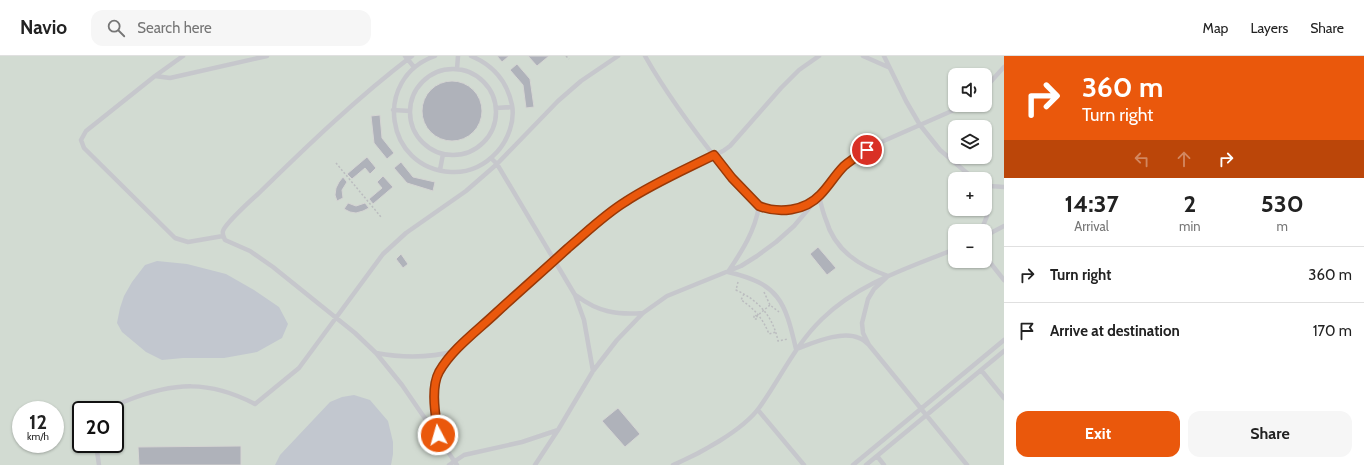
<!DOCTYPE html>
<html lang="en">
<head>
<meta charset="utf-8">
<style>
	body { margin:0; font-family:Cabin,sans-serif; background:#f6f6f6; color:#222; height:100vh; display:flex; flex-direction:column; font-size:15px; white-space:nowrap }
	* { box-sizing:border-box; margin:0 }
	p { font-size:13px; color:#767676 }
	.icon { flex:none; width:22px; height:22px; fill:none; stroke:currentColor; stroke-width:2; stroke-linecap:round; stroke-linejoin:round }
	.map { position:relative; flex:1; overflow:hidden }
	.details { display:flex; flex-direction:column; background:#fff; width:360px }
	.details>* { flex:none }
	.banner { background:#ea580c; color:#fff; overflow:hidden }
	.controls { position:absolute; left:948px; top:12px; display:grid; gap:8px }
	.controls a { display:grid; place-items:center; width:44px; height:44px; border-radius:8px; background:#fff; box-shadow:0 1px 3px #0004; font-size:20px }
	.speed { position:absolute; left:12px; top:345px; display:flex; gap:8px; font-size:20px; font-weight:700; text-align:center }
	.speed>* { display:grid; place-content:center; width:52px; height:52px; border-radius:50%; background:#fff; box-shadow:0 1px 3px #0004; line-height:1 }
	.speed small { font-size:10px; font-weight:400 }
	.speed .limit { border:2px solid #111; border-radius:6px; background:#fff; color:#111 }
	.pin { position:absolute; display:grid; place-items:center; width:34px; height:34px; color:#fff; margin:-17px; border:2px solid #fff; border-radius:50%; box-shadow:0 1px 4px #0007 }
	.me { position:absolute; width:44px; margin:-22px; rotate:354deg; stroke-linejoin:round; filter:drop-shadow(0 0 3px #0008) }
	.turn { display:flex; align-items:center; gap:14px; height:84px; padding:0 12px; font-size:18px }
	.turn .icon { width:52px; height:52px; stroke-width:2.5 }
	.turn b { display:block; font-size:28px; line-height:34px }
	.lanes { display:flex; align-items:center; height:38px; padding:0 12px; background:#0003; justify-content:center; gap:20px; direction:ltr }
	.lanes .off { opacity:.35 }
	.eta { display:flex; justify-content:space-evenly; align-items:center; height:68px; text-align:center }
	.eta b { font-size:24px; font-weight:800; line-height:28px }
	.button { display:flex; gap:8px; margin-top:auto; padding:8px 12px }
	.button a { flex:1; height:46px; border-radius:12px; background:#ea580c; color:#fff; font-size:16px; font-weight:800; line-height:46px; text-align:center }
	.button a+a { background:#f6f6f6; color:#222 }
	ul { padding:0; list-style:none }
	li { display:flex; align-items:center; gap:12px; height:56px; padding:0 12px; border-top:1px solid #e0e0e0 }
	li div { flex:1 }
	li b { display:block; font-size:15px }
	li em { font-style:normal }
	header { display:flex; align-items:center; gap:24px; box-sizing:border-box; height:56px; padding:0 20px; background:#fff; border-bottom:1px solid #e0e0e0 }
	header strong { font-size:19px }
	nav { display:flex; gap:22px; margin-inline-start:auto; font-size:14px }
	.search { width:280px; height:36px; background:#f6f6f6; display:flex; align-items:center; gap:10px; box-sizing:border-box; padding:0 14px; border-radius:12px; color:#767676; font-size:15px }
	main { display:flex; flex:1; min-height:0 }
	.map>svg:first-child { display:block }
	.green { fill:#d2dbd2; fill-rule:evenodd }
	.water { fill:#c2c7cf }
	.building { fill:#afb2ba; stroke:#d5d5d3 }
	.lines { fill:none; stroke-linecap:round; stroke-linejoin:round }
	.path { stroke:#bbbcbf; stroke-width:1.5; stroke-dasharray:2 2; stroke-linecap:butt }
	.service { stroke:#c6c7cc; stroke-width:4.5 }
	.route-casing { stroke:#983908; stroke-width:10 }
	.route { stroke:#ea580c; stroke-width:7 }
</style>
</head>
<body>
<header>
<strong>Navio</strong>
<div class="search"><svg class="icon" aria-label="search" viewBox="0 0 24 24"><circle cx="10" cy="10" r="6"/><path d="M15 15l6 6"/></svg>Search here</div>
<nav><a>Map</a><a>Layers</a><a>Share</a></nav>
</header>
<main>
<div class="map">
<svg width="1004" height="409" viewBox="0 0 1004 409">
	<rect width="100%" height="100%" fill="#f3f4f0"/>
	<path class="green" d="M 0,0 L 1004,0 L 1004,409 L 0,409 ZM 955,19 L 985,19 L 985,49 L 955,49 ZM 955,71 L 985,71 L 985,101 L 955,101 ZM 955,123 L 985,123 L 985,153 L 955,153 ZM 955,175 L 985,175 L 985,205 L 955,205 ZM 21,354 L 55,354 L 55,388 L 21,388 ZM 81,354 L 115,354 L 115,388 L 81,388 Z"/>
	<path class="water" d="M 157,205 L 187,208 L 226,218 L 254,234 L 279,251 L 288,268 L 282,282 L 257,296 L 224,302 L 183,302 L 162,304 L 146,296 L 122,276 L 117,267 L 120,252 L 124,240 L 132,226 L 145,209 Z
		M 354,339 L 370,344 L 388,365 L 393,386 L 393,398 L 391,409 L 275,409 L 280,399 L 330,346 L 342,341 Z"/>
	<path class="building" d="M 497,0 L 509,0 L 502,6 Z
		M 528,0 L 549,0 L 537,10 Z
		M 517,8 L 530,23 L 534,51 L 526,52 L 523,29 L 510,14 Z
		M422 55a30 30 0 1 1 60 0a30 30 0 1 1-60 0Z
		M 380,59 L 382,82 L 394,97 L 387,103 L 374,87 L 371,60 Z
		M 367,101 L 376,112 L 370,118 L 365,112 L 352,123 L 347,118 Z
		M 401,106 L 413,121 L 435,126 L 433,135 L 407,127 L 394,112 Z
		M 383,120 L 393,131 L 373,148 L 369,143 L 382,132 L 377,126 Z
		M 343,121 L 347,126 L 342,134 L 343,142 L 337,145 L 335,139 L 336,132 L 339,126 Z
		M 348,147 L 356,150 L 365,147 L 369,152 L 363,155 L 356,157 L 350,156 L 344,153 Z
		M 818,191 L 836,212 L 827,219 L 810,198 Z
		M 401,198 L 408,208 L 403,212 L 396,203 Z
		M 618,352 L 640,378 L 625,391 L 602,365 Z
		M 241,390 L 241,409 L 139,409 L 138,391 Z"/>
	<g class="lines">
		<path class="path" d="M 566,0 L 569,3
			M 336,107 L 381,161
			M 738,226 L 736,234 C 758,244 773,260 778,285 L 788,283
			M 764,236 L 770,249 L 779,256
			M 744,238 L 741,244 C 755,253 763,263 769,278 L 776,276
			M 757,260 L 754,259 L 754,263 L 757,263 L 757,260 L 770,249"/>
		<path class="service" d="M 183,0 L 155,20 L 86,75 L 81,84 L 84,92 L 175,182 L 188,186 L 223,180
			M 405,0 L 414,11
			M 412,0 C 358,41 307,90 258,138 C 251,144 225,168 223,175 C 222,179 224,181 225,184 L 250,195 L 273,211 L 355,277 L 376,297 L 402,329 L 457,409
			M 435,0 C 372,22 385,113 451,116 C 469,117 485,109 497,96 C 508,84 515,65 512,49 C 507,25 493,9 471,0
			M 645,0 C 667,39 694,75 722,110 C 731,122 747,143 759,150 C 763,152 767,153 771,154 C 791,157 803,151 819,140 C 821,148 823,157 826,164 C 835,195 860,210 888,220 L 874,233 L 868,243 L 862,267 L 863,277 L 869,289
			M 863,0 L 888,11
			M 884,0 L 906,45 L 920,69 L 940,94 L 974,123
			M410 56a43 43 0 1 1 86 0a43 43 0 1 1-86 0Z
			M 457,13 L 458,0
			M 155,20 L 170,22 L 267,0
			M 985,32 L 1004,11
			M 496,52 L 512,51
			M 393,54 L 410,55
			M 491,102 L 497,108 L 575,239 L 584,264 L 593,315
			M 440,114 L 443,98
			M 985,128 L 990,130 L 1004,131
			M 759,150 C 755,175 742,195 728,216 C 779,228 785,245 796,293 C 813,287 842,274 859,282 C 863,283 866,286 869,289 L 967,409
			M 981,175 L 987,160 L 985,145
			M 985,180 L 1004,170
			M 985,200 L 1004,224
			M 577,240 C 598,256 617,259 643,257
			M 376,297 C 403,302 429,302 456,295
			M 981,314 L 1004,342
			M 104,354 C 111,350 119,348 126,345 C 174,326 209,324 255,348 L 299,312 L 383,198 L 406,177 L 466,135 L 497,108 L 558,45 L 581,25 L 618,0
			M 758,354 L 804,409
			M 438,378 L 435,340 L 436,327 L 439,317 L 456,295 L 515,239 L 604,161 L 625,146 L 648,132 L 723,95 L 730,90 L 781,32 L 799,14 L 819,0
			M 96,388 L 99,409
			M 877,400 L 884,409
			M 449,409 L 464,399 L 522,386 L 558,374
			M 535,409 L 558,374 L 593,315 L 617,284 L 643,257 L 667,240 L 741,210 L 757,200 L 776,186 L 794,170 L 844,111 L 855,102 L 879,87 L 954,54 L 963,49
			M 673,409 C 699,398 742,375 759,352 C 780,323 795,289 822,263 C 859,227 908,212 955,193
			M 853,409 L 1004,284
			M 866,409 L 1004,295"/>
	</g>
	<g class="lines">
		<g class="route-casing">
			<path id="route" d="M 438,379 C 436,361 430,333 439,316 C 452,293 477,275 496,257 C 520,235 544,214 568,192 C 587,176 604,159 625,146 C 652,128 684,114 714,99 L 732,122 L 759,150 C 779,158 805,155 820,139 C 829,130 835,119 844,110 C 851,104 859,99 867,94"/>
		</g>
		<use href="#route" class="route"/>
	</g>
</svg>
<div class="controls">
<a><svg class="icon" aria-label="sound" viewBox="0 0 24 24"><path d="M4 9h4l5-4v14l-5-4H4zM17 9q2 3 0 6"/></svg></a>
<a><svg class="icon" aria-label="layers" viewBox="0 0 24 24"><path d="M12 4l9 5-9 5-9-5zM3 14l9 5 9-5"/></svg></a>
<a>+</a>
<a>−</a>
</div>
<div class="speed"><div>12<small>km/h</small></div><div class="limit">20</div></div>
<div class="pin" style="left:867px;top:94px;background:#d93025"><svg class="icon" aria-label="arrive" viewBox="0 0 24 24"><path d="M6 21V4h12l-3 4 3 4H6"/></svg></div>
<svg class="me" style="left:438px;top:379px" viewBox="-20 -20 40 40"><circle r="17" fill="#ea580c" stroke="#fff" stroke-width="3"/><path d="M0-11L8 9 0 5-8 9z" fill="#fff"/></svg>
</div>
<section class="details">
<div class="banner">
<div class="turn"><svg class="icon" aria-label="right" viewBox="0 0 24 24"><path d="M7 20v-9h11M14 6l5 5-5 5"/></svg><div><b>360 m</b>Turn right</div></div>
<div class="lanes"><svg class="icon off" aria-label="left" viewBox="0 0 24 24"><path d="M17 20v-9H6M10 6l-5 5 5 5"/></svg><svg class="icon off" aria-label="ahead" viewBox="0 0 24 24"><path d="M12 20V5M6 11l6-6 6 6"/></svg><svg class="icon" aria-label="right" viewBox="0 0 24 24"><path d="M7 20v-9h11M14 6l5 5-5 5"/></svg></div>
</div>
<div class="eta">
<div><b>14:37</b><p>Arrival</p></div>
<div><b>2</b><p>min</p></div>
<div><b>530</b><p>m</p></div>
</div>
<ul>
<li><svg class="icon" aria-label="right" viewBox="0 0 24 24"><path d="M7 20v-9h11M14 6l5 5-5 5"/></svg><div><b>Turn right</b></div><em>360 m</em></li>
<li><svg class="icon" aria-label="arrive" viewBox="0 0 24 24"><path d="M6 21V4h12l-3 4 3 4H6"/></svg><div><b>Arrive at destination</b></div><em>170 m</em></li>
</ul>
<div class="button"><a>Exit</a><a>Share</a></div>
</section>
</main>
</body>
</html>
